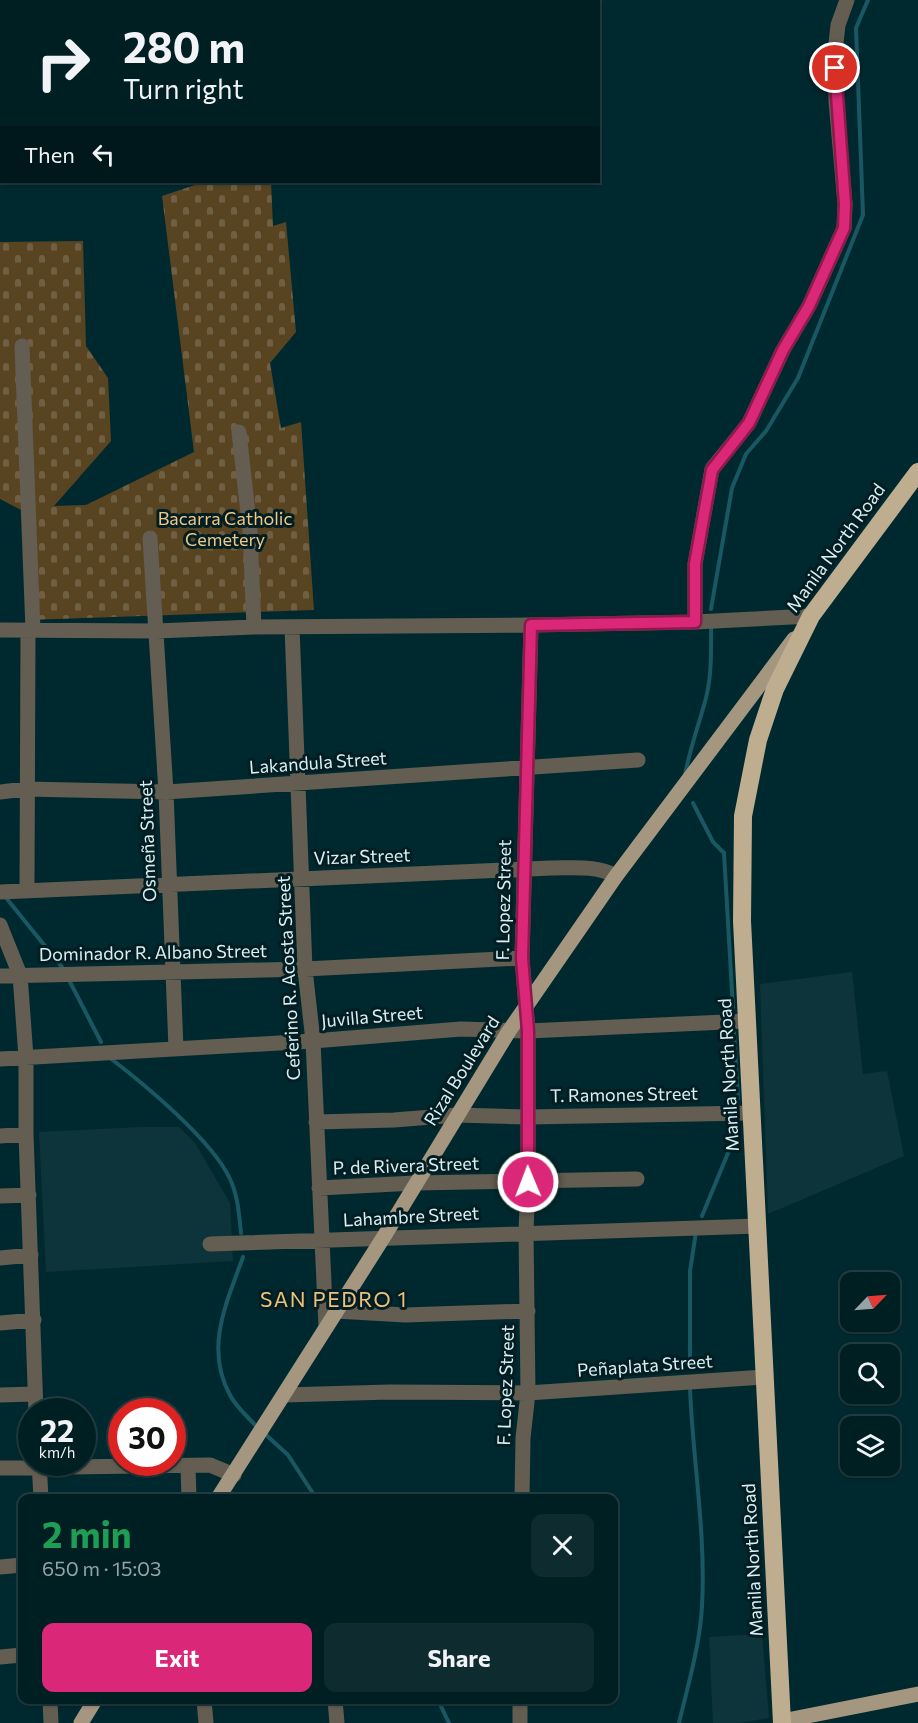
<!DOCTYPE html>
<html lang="en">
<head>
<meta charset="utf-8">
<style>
	body { margin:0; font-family:Commissioner,sans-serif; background:#0e2c30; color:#f1f3f6; height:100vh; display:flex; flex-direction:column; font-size:22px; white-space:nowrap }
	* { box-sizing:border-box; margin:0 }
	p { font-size:20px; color:#95a2a6 }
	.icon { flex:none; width:33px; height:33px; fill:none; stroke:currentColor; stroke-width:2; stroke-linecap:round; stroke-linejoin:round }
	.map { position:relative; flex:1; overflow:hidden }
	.side { position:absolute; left:18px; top:1494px; width:600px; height:210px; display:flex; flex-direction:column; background:#001f23; border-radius:12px; box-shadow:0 2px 4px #0004,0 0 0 2px #223d41 }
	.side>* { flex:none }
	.guide { position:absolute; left:0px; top:0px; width:600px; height:183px; box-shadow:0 2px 4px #0004,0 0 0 2px #223d41; background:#001f23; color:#f1f3f6; overflow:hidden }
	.needle { width:39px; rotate:65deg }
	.buttons { position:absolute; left:840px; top:1272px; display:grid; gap:12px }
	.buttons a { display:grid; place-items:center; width:60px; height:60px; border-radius:12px; background:#001f23; box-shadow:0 2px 4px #0004,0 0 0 2px #223d41; font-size:30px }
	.speed { position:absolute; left:18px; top:1398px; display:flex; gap:12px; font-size:30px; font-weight:700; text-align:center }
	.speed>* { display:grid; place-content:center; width:78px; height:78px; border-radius:50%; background:#001f23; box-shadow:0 2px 4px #0004,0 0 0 2px #223d41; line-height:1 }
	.speed small { font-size:15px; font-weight:400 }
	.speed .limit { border:9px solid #d22; background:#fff; color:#111 }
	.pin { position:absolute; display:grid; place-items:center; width:51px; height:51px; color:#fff; margin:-26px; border:3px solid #fff; border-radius:50%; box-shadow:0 2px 6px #0007 }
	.me { position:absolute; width:66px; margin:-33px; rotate:359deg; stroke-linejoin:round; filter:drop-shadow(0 0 4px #0008) }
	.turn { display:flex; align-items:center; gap:21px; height:126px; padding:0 24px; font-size:27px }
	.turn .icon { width:78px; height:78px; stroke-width:2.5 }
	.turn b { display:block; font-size:42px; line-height:51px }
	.then { display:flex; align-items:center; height:57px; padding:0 24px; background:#0003; gap:12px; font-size:22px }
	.round { display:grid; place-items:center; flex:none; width:63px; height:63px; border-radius:12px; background:#0e2c30 }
	.head { display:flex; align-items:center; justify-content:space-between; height:102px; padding:0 24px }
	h1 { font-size:36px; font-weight:700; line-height:45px; color:#1e9e55 }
	.action { display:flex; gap:12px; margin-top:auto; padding:12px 24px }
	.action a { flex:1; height:69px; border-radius:12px; background:#db2777; color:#fff; font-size:24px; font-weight:700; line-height:69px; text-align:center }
	.action a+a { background:#0e2c30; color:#f1f3f6 }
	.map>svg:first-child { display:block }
	.built { fill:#0d343a }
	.cemetery { fill:url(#cemetery-stones) }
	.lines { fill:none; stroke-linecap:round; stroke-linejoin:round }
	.stream { stroke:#195862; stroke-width:4 }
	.minor { stroke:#645d52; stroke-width:15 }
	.major { stroke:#a5967f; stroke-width:15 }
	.highway { stroke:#bfad90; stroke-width:18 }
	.route-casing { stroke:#8e194d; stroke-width:15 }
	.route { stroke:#db2777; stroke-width:10 }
	.labels { text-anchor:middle; stroke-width:6; stroke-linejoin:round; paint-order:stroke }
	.park-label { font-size:18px; fill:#efc786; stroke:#021e23 }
	.street-label { font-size:18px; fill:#dbeff3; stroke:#021e23 }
	.quarter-label { font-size:21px; letter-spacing:1.5px; fill:#ecc17c; stroke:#021e23 }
</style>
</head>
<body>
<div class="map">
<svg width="918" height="1723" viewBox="0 0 918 1723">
	<defs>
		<pattern id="cemetery-stones" width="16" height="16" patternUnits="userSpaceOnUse" patternTransform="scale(1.5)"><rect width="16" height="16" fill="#594422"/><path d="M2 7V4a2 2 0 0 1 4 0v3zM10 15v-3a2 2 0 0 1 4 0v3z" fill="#705f43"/></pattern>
	</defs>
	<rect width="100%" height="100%" fill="#00292f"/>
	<path class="built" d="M 852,972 L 863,1074 L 887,1071 L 904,1156 L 768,1214 L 760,984 Z
		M 141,1127 L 179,1127 L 195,1143 L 230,1203 L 233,1261 L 46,1272 L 39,1132 Z
		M 762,1634 L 769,1718 L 739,1723 L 713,1723 L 709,1637 Z"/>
	<path class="cemetery" d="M 204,182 L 271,182 L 273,226 L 286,222 L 296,332 L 270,363 L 281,428 L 301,422 L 314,610 L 28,620 L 25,512 L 0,499 L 0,242 L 83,241 L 86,346 L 108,378 L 111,441 L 54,506 L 86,505 L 194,452 L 162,196 Z"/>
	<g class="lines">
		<path class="stream" d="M 711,609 L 732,488 L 746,454 L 766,431 L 798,378 L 863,215 L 856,28 L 868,0
			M 685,775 C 690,748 699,724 706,698 C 712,674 711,649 711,624
			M 693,803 L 713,842 L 724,853 L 733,1009
			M 7,899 L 62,967
			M 70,982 L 101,1042
			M 734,1032 L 738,1100
			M 110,1058 C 144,1084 212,1140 230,1179 C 238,1196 239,1214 241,1233
			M 702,1216 L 735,1136 L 738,1117
			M 243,1257 C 227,1302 204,1348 230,1395 C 236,1407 248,1417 257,1427
			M 690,1369 L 690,1271 L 696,1232
			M 265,1434 L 288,1455 L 316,1498
			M 438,1700 L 449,1723
			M 679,1723 C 688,1685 700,1645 702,1606 C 706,1533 693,1462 690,1389"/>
		<path class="minor" d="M 22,346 L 33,630
			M 239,432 L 250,531 L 254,627
			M 150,538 L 166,792 L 176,1049
			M 695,622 L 695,564 L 712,469 L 749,423 L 783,350 L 809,306 L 844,228 L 845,204 L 836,101 L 835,52 L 838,25 L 847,0
			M 292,627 L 305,969 L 313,1041 L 326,1327
			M 0,630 L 156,631 L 254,627 L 531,625 L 695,622 L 811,616
			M 0,792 L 25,789 L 166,792 L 638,760
			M 27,890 L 28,630
			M 0,892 L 551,868 C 572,868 597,865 616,876
			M 0,925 L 20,975 L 26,1057 L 26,1134 L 36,1412
			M 0,976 L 305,969 L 522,958
			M 0,1059 L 313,1041 L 461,1029 L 528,1031 L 747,1021
			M 316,1122 L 394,1120 L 457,1115 L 527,1117 L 752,1113
			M 0,1136 L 26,1134
			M 319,1188 L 415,1183 L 637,1179
			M 0,1196 L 29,1195
			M 210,1244 L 758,1226
			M 0,1258 L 31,1255
			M 336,1311 L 405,1315 L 528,1311
			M 0,1323 L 34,1320
			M 0,1395 L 35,1394
			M 284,1395 L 390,1392 L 528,1393 L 765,1377
			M 39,1462 L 41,1498
			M 188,1466 L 189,1498
			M 0,1468 L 210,1465 L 234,1475
			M 522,1498 L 523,1438 L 528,1393 L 526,1231 L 528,1182 L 528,1031 L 522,958 L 531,625
			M 0,1567 L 22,1565
			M 0,1657 L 22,1655
			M 50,1700 L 51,1723
			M 204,1700 L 206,1723
			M 335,1700 L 337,1723
			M 520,1700 L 520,1723"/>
		<path class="major" d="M 218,1498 L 383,1238 L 509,1031 L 616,876 L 794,639
			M 782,1721 L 918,1694
			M 81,1723 L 95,1700"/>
		<path class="highway" d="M 782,1723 L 742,921 L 743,816 L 758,740 L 775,689 L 811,616 L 918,472"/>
	</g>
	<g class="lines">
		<g class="route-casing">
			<path id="route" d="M 528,1182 L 528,1031 L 522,958 L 531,625 L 695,622 L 695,564 L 712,470 L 749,423 L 783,350 L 809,306 L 844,228 L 845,204 L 835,68"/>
		</g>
		<use href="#route" class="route"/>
	</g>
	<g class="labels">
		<g class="park-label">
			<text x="225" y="525">Bacarra Catholic<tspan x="225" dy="21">Cemetery</tspan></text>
		</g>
		<g class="street-label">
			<text transform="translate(836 548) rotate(-54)" y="6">Manila North Road</text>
			<text transform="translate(318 763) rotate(-4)" y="6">Lakandula Street</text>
			<text transform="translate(148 841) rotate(-92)" y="6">Osmeña Street</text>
			<text transform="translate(362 857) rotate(-2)" y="6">Vizar Street</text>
			<text transform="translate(504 900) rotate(-89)" y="6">F. Lopez Street</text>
			<text transform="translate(153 953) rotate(-1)" y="6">Dominador R. Albano Street</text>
			<text transform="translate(289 978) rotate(-93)" y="6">Ceferino R. Acosta Street</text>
			<text transform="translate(372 1017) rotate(-5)" y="6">Juvilla Street</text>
			<text transform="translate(462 1071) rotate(-58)" y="6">Rizal Boulevard</text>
			<text transform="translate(729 1075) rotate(-93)" y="6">Manila North Road</text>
			<text transform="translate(624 1095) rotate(-1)" y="6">T. Ramones Street</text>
			<text transform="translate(406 1166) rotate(-2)" y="6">P. de Rivera Street</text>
			<text transform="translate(411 1217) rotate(-3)" y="6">Lahambre Street</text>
			<text transform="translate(645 1366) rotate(-4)" y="6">Peñaplata Street</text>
			<text transform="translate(506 1385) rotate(-88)" y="6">F. Lopez Street</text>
			<text transform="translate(753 1560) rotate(-93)" y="6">Manila North Road</text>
		</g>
		<g class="quarter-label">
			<text x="334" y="1307">SAN PEDRO 1</text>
		</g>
	</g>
</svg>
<div class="buttons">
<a><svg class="needle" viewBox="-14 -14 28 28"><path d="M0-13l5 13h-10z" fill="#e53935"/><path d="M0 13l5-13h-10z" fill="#95a2a6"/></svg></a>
<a><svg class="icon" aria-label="search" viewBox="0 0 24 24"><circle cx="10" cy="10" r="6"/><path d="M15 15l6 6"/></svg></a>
<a><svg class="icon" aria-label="layers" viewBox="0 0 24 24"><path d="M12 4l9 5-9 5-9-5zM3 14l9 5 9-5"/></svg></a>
</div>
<div class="speed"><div>22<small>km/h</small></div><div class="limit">30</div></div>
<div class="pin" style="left:835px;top:68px;background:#d93025"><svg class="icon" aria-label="arrive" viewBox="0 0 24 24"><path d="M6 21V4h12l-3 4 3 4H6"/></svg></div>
<svg class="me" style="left:528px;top:1182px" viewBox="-20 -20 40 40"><circle r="17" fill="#db2777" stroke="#fff" stroke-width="3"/><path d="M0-11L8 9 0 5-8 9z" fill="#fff"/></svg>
<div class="guide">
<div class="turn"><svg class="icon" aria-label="right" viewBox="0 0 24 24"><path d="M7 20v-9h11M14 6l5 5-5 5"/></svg><div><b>280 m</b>Turn right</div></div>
<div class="then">Then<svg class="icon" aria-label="left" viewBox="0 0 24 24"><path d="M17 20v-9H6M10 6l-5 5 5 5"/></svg></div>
</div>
<section class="side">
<div class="head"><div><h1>2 min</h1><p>650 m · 15:03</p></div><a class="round"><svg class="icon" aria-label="close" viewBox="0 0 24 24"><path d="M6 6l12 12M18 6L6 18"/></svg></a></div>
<div class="action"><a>Exit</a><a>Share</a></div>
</section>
</div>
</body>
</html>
